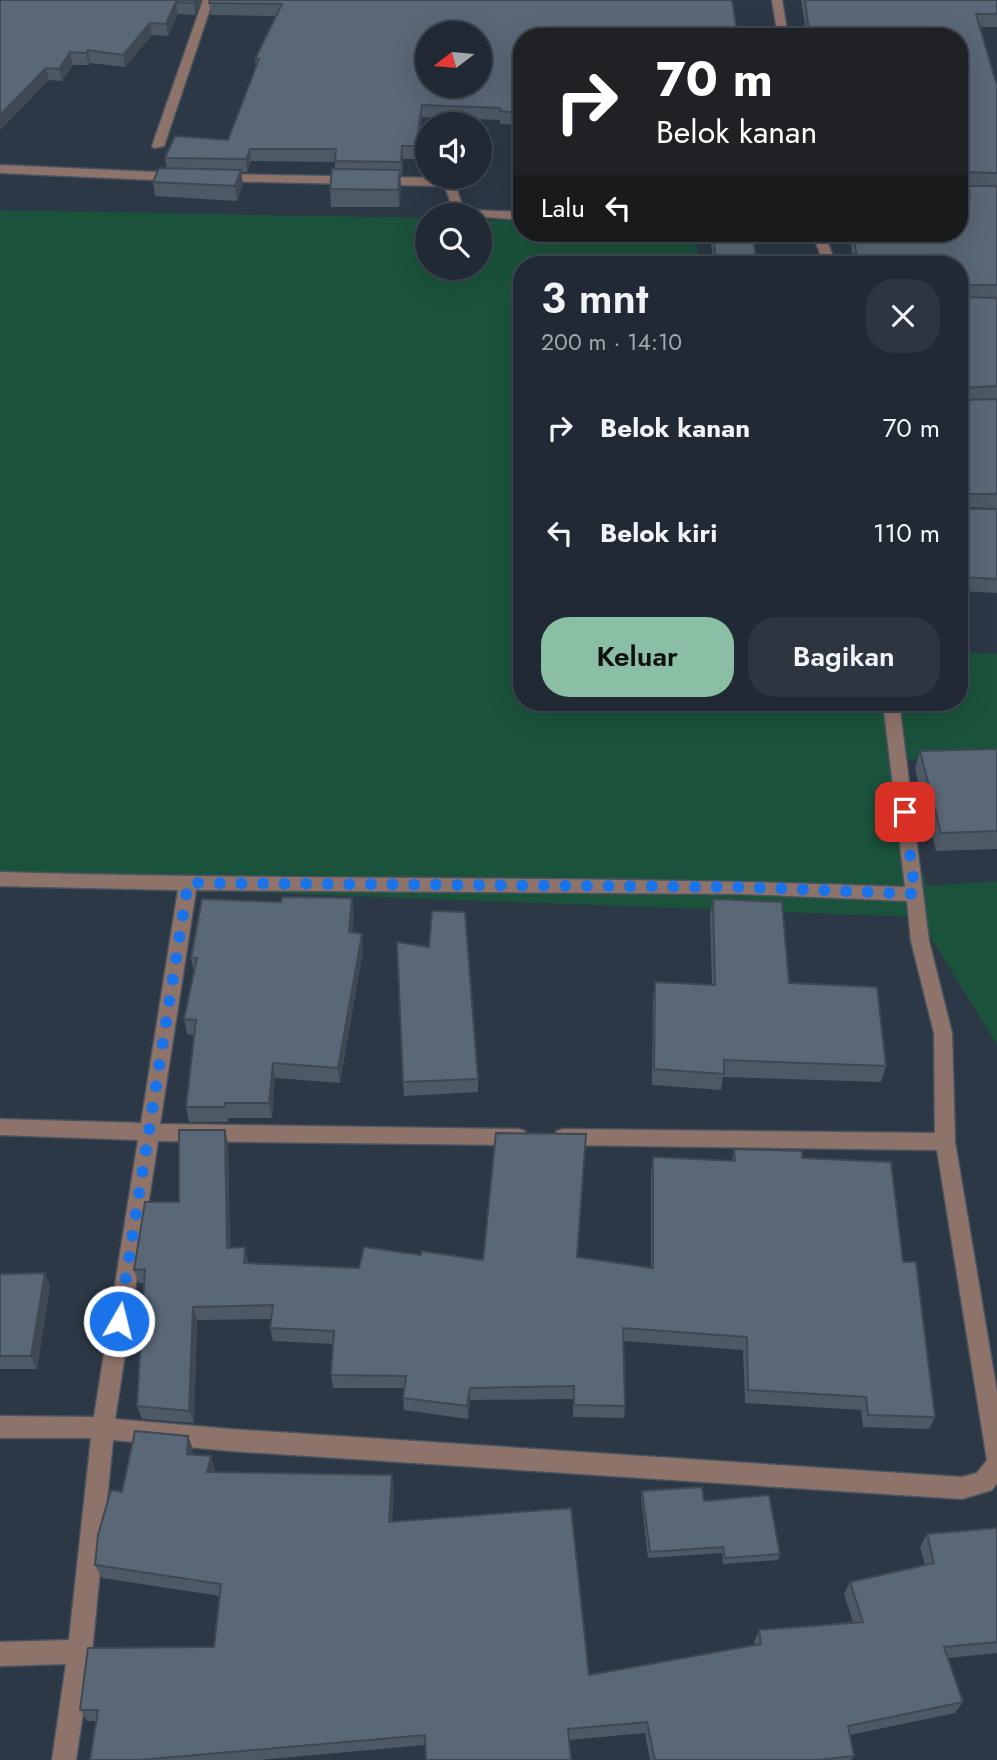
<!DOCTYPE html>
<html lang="id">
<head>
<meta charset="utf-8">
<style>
	body { margin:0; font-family:Jost,sans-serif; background:#2d3640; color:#f1f3f6; height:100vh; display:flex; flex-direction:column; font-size:26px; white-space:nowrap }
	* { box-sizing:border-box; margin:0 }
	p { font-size:23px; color:#a2a7ac }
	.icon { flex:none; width:38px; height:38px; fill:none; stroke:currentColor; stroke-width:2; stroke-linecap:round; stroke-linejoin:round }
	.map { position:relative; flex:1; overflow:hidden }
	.drawer { position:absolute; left:513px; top:256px; width:455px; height:455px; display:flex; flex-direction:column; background:#212a34; border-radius:28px; box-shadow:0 7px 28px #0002,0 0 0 2px #3e464f }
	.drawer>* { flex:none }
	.guide { position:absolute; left:513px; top:28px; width:455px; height:214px; border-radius:28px; box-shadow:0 7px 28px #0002,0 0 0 2px #3e464f; background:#202124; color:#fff; overflow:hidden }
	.needle { width:46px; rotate:254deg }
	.fabs { position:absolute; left:415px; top:21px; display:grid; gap:14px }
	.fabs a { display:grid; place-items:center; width:77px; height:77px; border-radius:50%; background:#212a34; box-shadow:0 7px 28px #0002,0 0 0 2px #3e464f; font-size:35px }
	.pin { position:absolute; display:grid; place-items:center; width:60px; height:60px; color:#fff; margin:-30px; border-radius:14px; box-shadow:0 4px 10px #0006 }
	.me { position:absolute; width:77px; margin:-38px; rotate:8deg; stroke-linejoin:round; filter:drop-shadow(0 0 5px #0008) }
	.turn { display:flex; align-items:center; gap:24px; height:147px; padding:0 28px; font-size:32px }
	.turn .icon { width:91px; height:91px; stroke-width:2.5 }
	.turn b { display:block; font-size:49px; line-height:60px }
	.then { display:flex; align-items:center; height:66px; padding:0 28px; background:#0003; gap:14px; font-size:26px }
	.round { display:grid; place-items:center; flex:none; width:74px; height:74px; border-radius:28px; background:#2d3640 }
	.head { display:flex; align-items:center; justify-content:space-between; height:119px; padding:0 28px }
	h1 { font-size:42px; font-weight:600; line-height:52px }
	.button { display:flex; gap:14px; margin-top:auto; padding:14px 28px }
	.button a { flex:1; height:80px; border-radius:28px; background:#8abfa5; color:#111; font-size:28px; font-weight:600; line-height:80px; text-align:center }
	.button a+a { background:#2d3640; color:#f1f3f6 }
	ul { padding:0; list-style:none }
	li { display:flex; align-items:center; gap:21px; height:105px; padding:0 28px }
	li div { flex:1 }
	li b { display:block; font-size:26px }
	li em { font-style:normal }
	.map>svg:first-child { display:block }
	.green { fill:#1b523b }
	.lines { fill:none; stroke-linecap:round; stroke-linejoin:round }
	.minor-casing { stroke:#495460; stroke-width:3 }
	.minor { fill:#8e736a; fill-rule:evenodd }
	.wall { fill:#4d5965 }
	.shaded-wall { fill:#3f4853 }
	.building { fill:#5a6776; stroke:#3f4853; stroke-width:2; fill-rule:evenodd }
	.route { stroke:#1a73e8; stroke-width:12; stroke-dasharray:0 21.6 }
</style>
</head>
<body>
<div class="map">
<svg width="997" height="1760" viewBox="0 0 997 1760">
	<rect width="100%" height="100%" fill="#2c3845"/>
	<path class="green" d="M 0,210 L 427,218 L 427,268 L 480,268 L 480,220 L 521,221 L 522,233 L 695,233 L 699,264 L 522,264 L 522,702 L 959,702 L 959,652 L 997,654 L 997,764 L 887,758 L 927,886 L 997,881 L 997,1045 L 918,917 L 0,883 Z"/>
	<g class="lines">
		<g class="minor-casing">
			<path id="minor" d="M 203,0 L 213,0 L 164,146 L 154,148 L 152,146 Z
				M 772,0 L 782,0 L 788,37 L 778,37 Z
				M 0,165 L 177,173 L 183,177 L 177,181 L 0,173 Z
				M 219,174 L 442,178 L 454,182 L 463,207 L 471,210 L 522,212 L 522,220 L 462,215 L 454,212 L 445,187 L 440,186 L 215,181 L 215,175 Z
				M 959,188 L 997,189 L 997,197 L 959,196 Z
				M 812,233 L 824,233 L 836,264 L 824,264 Z
				M 883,702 L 899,702 L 929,941 L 952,1033 L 955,1142 L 997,1392 L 997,1483 L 992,1490 L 962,1499 L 230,1451 L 113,1440 L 92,1652 L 76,1760 L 52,1760 L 66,1664 L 0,1666 L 0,1642 L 69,1640 L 91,1438 L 0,1438 L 0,1416 L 94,1417 L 138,1140 L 0,1135 L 0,1119 L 141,1123 L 178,890 L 0,886 L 0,872 C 302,881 604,875 905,887 ZM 196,890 L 742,894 L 907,901 L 911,941 L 934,1033 L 935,1133 L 564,1129 L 557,1131 L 554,1137 L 557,1143 L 564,1145 L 937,1150 L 987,1460 L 977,1473 L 962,1477 L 230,1429 L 115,1419 L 158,1141 L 518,1145 L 525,1143 L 528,1137 L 525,1131 L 518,1129 L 160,1124 Z"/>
		</g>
		<use href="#minor" class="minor"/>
	</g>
	<path class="wall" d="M 0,0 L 201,0 L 195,15 L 178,14 L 168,36 L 152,35 L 125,67 L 90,63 L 89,65 L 73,65 L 62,81 L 49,80 L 0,130 Z
		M 732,0 L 522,37 L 522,125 L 500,124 L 500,120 L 422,117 L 416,159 L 403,159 L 402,175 L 400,175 L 401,188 L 399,207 L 331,207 L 330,189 L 335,169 L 335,162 L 251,161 L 247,172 L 241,172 L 243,185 L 237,201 L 155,196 L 153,182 L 167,169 L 165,158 L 228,140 L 256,68 L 255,59 L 276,16 L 211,15 L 209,3 Z
		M 801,0 L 997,0 L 997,27 L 980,27 L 996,82 L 997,82 L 997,508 L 961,507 L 962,509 L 997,509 L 997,593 L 959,591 L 959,264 L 854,264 L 849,233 L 959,233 L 968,186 L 962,185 L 959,170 L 959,37 L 807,37 Z
		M 709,233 L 752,233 L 757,264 L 714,264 Z
		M 997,749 L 997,849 L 936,851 L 915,769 L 920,751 Z
		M 352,898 L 354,914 L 352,933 L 363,950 L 340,1083 L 275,1078 L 272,1118 L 228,1118 L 228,1122 L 189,1122 L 186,1107 L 194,1035 L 187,1034 L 184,1019 L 194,972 L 191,958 L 281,902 Z
		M 713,899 L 789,983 L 886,1066 L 881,1082 L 723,1077 L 721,1090 L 652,1085 L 653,999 L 655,982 L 712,985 L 710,916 Z
		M 478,1079 L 478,1092 L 404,1096 L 403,1082 Z
		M 225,1130 L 228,1144 L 230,1248 L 245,1247 L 248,1263 L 359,1268 L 421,1255 L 483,1260 L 577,1257 L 651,1268 L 651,1172 L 653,1157 L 732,1161 L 734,1149 L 802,1158 L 903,1262 L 935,1417 L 929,1429 L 863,1427 L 861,1410 L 745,1403 L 743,1350 L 624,1341 L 625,1406 L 624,1418 L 573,1417 L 573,1399 L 470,1400 L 468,1419 L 404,1410 L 403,1398 L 404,1388 L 333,1388 L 331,1375 L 333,1344 L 273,1341 L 270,1328 L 271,1319 L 197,1320 L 194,1423 L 142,1419 L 137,1406 L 145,1283 L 139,1283 L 134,1270 Z
		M 45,1273 L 50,1286 L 37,1369 L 0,1369 L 0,1274 Z
		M 188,1436 L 193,1450 L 192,1454 L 215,1470 L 215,1472 L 394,1488 L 392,1522 L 589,1675 L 755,1645 L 754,1642 L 759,1630 L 853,1622 L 844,1594 L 850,1582 L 925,1565 L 920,1547 L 927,1534 L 997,1528 L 997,1653 L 948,1658 L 963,1702 L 955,1713 L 850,1735 L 854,1756 L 851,1760 L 650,1760 L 645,1733 L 569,1740 L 425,1745 L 259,1760 L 90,1760 L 97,1721 L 87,1721 L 80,1710 L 214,1647 L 220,1596 L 102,1578 L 95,1565 L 122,1492 Z
		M 642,1491 L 704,1501 L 780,1554 L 778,1560 L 723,1564 L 722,1553 L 648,1558 L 641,1497 Z"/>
	<path class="shaded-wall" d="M 195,0 L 201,0 L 195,15 L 194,3 Z
		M 176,2 L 178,14 L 168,36 L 166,24 Z
		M 150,23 L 152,35 L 125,67 L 123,55 Z
		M 88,50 L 90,63 L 89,65 L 86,53 Z
		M 70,52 L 73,65 L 62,81 L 59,69 Z
		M 46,68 L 49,80 L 0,130 L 0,115 Z
		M 422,105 L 422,117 L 416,159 L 416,146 Z
		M 402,146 L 403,159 L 402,175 L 401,162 Z
		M 250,149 L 251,161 L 247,172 L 246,159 Z
		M 241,170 L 243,185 L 237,201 L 235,186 Z
		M 400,170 L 401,188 L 399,207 L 398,190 Z
		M 352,898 L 354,914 L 351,948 L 349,932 Z
		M 362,934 L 363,950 L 340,1083 L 338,1068 Z
		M 273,1063 L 275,1078 L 272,1118 L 269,1103 Z
		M 225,1130 L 228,1144 L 230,1261 L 227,1248 Z
		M 245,1247 L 248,1261 L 248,1277 L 244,1263 Z
		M 45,1273 L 50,1286 L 37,1369 L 31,1356 Z
		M 193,1307 L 197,1320 L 194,1423 L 189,1411 Z
		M 470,1388 L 470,1400 L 468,1419 L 467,1406 Z
		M 188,1436 L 193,1450 L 192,1468 L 187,1454 Z
		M 211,1456 L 215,1470 L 212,1486 L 207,1472 Z
		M 392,1475 L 394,1488 L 391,1535 L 389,1522 Z"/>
	<path class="building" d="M 0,0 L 195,0 L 194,3 L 176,2 L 166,24 L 150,23 L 123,55 L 88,50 L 86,53 L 70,52 L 59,69 L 46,68 L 0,115 Z
		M 210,0 L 732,0 L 738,37 L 522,37 L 522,113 L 500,111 L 500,108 L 422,105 L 416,146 L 402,146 L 401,162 L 335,161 L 336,149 L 250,149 L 246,159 L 165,158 L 175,136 L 228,140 L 259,59 L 255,59 L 282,4 L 209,3 ZM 427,33 L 480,33 L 480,86 L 427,86 Z
		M 805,0 L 997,0 L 997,14 L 976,14 L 996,82 L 997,82 L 997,173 L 965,172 L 959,143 L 959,37 L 813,37 L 808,24 Z
		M 159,168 L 241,170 L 235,186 L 153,182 Z
		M 332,169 L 400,170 L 398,190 L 330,189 Z
		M 968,186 L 997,186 L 997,285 L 962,285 L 959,288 L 960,297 L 997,298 L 997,386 L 960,388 L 960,397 L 962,400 L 997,399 L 997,494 L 962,494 L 960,506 L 962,509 L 997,509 L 997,579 L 959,577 L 959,264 L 858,264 L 853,233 L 959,233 L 959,197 L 970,198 Z
		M 712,233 L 752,233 L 757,264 L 717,264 Z
		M 997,749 L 997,831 L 941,833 L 920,751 Z
		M 282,897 L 352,898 L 349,932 L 362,934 L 338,1068 L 273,1063 L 269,1103 L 225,1103 L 225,1107 L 186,1107 L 196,1020 L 184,1019 L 197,958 L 191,958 L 202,899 L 281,902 Z
		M 713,899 L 782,902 L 789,983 L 877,987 L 886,1066 L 724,1060 L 724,1074 L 654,1069 L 655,982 L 715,985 Z
		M 432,911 L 465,912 L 478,1079 L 403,1082 L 397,942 L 429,947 Z
		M 179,1130 L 225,1130 L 227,1248 L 245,1247 L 244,1263 L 359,1268 L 364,1247 L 421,1255 L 422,1251 L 483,1260 L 496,1133 L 586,1134 L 577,1257 L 653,1268 L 653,1157 L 735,1161 L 734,1149 L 802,1151 L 802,1158 L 891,1162 L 903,1262 L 916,1262 L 935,1417 L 868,1415 L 866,1397 L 748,1390 L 747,1337 L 623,1328 L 625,1406 L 574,1405 L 574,1386 L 470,1388 L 467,1406 L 403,1398 L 406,1376 L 331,1375 L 334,1331 L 270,1328 L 273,1305 L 193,1307 L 189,1411 L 137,1406 L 145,1269 L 134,1270 L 145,1202 L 179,1202 Z
		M 45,1273 L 31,1356 L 0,1356 L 0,1274 Z
		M 135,1431 L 188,1436 L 187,1454 L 211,1456 L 207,1472 L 392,1475 L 389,1522 L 571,1508 L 589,1675 L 761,1644 L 759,1630 L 863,1622 L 850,1582 L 934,1563 L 927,1534 L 997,1528 L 997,1642 L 944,1647 L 963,1702 L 848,1726 L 854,1756 L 818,1760 L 655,1760 L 647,1722 L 568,1729 L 571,1760 L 426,1760 L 425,1735 L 139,1760 L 90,1760 L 98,1710 L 80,1710 L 88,1648 L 214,1647 L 221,1584 L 95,1565 L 98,1535 L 111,1490 L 122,1492 Z
		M 702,1487 L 704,1501 L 769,1495 L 780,1554 L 725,1558 L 723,1547 L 650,1552 L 642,1491 Z"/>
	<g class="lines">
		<path class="route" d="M 119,1321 L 188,883 L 742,887 L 915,894 L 905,812"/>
	</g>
</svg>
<div class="fabs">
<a><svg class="needle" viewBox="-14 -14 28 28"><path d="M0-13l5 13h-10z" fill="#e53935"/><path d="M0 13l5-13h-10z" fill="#a2a7ac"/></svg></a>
<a><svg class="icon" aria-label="sound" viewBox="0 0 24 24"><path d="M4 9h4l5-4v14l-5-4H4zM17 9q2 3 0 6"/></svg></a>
<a><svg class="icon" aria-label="search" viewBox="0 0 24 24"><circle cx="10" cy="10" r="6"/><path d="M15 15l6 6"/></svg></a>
</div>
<div class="pin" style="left:905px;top:812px;background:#d93025"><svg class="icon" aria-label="arrive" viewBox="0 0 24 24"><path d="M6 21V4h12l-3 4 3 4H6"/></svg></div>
<svg class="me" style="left:119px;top:1321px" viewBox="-20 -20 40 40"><circle r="17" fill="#1a73e8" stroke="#fff" stroke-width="3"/><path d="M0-11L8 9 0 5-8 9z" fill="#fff"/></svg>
<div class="guide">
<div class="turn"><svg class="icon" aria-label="right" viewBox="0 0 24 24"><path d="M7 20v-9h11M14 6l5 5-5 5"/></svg><div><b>70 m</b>Belok kanan</div></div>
<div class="then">Lalu<svg class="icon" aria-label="left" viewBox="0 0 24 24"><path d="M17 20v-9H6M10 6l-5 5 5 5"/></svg></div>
</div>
<section class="drawer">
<div class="head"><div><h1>3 mnt</h1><p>200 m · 14:10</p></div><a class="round"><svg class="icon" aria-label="close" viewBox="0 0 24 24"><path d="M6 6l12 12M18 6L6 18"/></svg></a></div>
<ul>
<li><svg class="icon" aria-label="right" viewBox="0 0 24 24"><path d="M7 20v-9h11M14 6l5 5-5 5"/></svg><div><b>Belok kanan</b></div><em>70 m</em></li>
<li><svg class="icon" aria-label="left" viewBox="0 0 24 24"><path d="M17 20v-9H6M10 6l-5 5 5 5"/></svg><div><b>Belok kiri</b></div><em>110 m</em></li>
</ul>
<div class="button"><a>Keluar</a><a>Bagikan</a></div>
</section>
</div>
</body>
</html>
